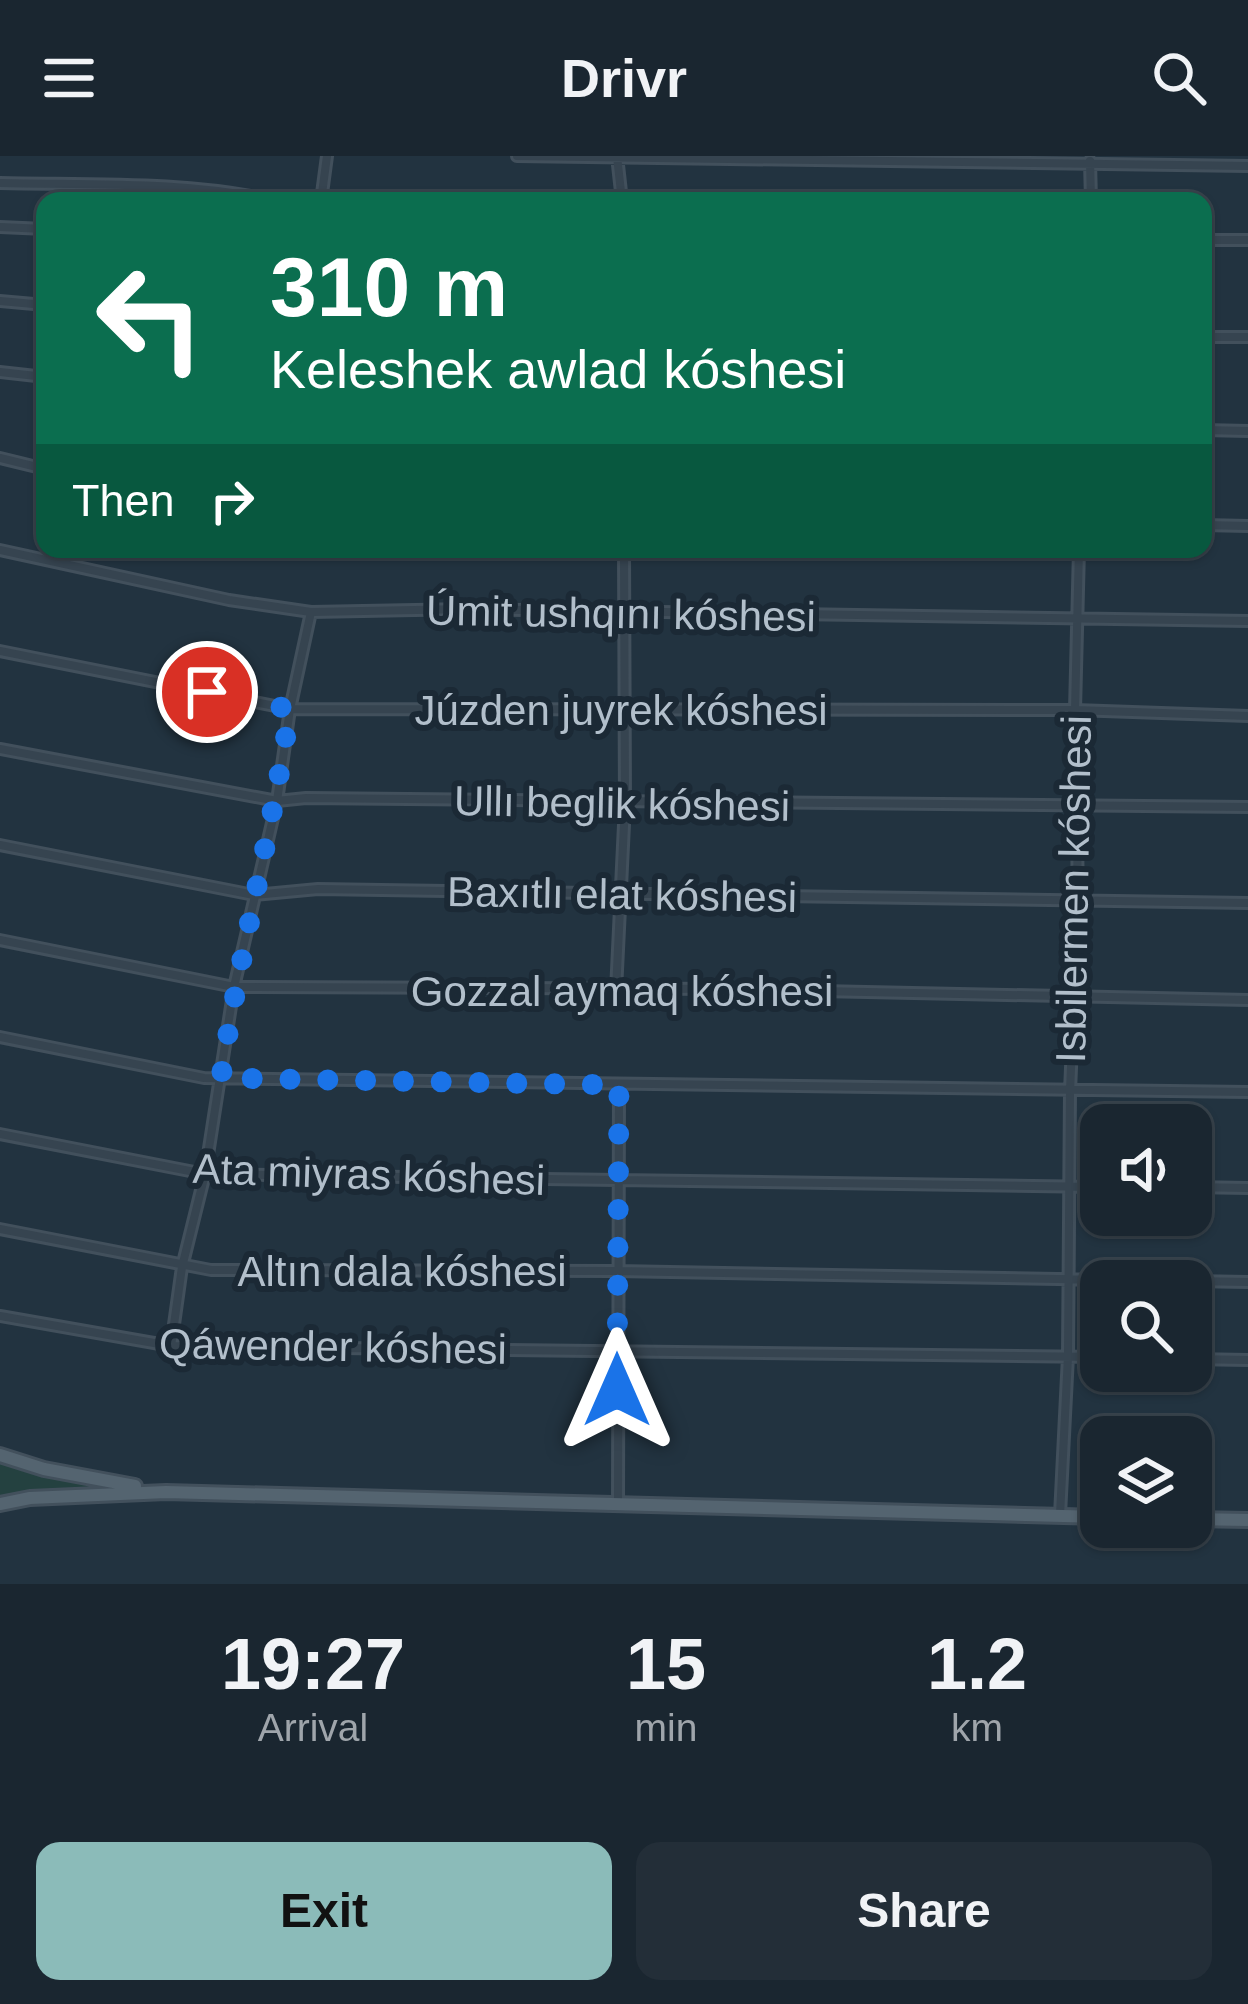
<!DOCTYPE html>
<html lang="en">
<head>
<meta charset="utf-8">
<style>
	body { margin:0; font-family:Arial,sans-serif; background:#232e38; color:#f1f3f6; height:100vh; display:flex; flex-direction:column; font-size:45px; white-space:nowrap }
	* { box-sizing:border-box; margin:0 }
	p { font-size:39px; color:#9fa5ab }
	.icon { flex:none; width:66px; height:66px; fill:none; stroke:currentColor; stroke-width:2; stroke-linecap:round; stroke-linejoin:round }
	.map { position:relative; height:1428px; overflow:hidden }
	.drawer { display:flex; flex-direction:column; background:#1a2630; flex:1 }
	.drawer>* { flex:none }
	.hud { position:absolute; left:36px; top:36px; width:1176px; height:366px; border-radius:24px; box-shadow:0 3px 9px #0004,0 0 0 3px #38434c; background:#0b6e4f; color:#fff; overflow:hidden }
	.controls { position:absolute; left:1080px; top:948px; display:grid; gap:24px }
	.controls a { display:grid; place-items:center; width:132px; height:132px; border-radius:24px; background:#1a2630; box-shadow:0 3px 9px #0004,0 0 0 3px #38434c; font-size:60px }
	.pin { position:absolute; display:grid; place-items:center; width:102px; height:102px; color:#fff; margin:-51px; border:6px solid #fff; border-radius:50%; box-shadow:0 3px 12px #0007 }
	.me { position:absolute; width:132px; margin:-66px; rotate:0deg; stroke-linejoin:round; filter:drop-shadow(0 0 9px #0008) }
	.turn { display:flex; align-items:center; gap:42px; height:252px; padding:0 36px; font-size:54px }
	.turn .icon { width:156px; height:156px; stroke-width:2.5 }
	.turn b { display:block; font-size:84px; line-height:102px }
	.then { display:flex; align-items:center; height:114px; padding:0 36px; background:#0003; gap:24px; font-size:45px }
	.eta { display:flex; justify-content:space-evenly; align-items:center; height:204px; text-align:center }
	.eta b { font-size:72px; font-weight:600; line-height:84px }
	.button { display:flex; gap:24px; margin-top:auto; padding:24px 36px }
	.button a { flex:1; height:138px; border-radius:24px; background:#8bbbb9; color:#111; font-size:48px; font-weight:600; line-height:138px; text-align:center }
	.button a+a { background:#232e38; color:#f1f3f6 }
	header { display:flex; justify-content:space-between; align-items:center; height:156px; padding:0 36px; background:#1a2630; font-size:54px; font-weight:600 }
	.map>svg:first-child { display:block }
	.green { fill:#244140 }
	.lines { fill:none; stroke-linecap:round; stroke-linejoin:round }
	.minor-casing { stroke:#42505c; stroke-width:14 }
	.primary-casing { stroke:#42505c; stroke-width:18 }
	.minor { stroke:#364450; stroke-width:8 }
	.primary { stroke:#546470; stroke-width:12 }
	.route { stroke:#1a73e8; stroke-width:21; stroke-dasharray:0 37.8 }
	.labels { text-anchor:middle; stroke-width:12; stroke-linejoin:round; paint-order:stroke }
	.street-label { font-size:42px; fill:#b2bfcb; stroke:#1b2935 }
</style>
</head>
<body>
<header><svg class="icon" aria-label="menu" viewBox="0 0 24 24"><path d="M4 6h16M4 12h16M4 18h16"/></svg>Drivr<svg class="icon" aria-label="search" viewBox="0 0 24 24"><circle cx="10" cy="10" r="6"/><path d="M15 15l6 6"/></svg></header>
<div class="map">
<svg width="1248" height="1428" viewBox="0 0 1248 1428">
	<rect width="100%" height="100%" fill="#223340"/>
	<path class="green" d="M 0,1306 L 125,1333 L 46,1334 L 0,1342 Z"/>
	<g class="lines">
		<g class="minor-casing">
			<path id="minor" d="M 517,0 L 1248,10
				M 617,0 L 622,45
				M 1090,5 L 1091,45
				M 0,27 C 92,29 186,25 276,45
				M 321,45 L 327,0
				M 0,71 L 45,73
				M 1203,84 L 1248,84
				M 0,145 L 45,149
				M 1203,181 L 1248,181
				M 0,216 L 45,221
				M 1203,274 L 1248,275
				M 0,302 L 45,313
				M 1203,369 L 1248,370
				M 0,394 L 229,444 L 311,456 L 467,453 L 1248,465
				M 0,495 L 290,553 L 1075,554 L 1248,560
				M 0,593 L 277,645 L 306,642 L 1248,651
				M 0,689 L 254,739 L 318,733 L 1248,747
				M 0,784 L 234,831 L 728,833 L 1248,844
				M 616,835 L 625,648 L 624,393
				M 0,881 L 204,922 L 1248,936
				M 0,978 L 205,1018 L 1101,1031
				M 1191,1031 L 1248,1032
				M 0,1073 L 211,1114 L 617,1115 L 1169,1125
				M 1191,1125 L 1248,1126
				M 0,1160 L 171,1190 L 1101,1201
				M 171,1190 L 182,1111 L 205,1018 L 234,831 L 277,645 L 290,553 L 311,456
				M 1191,1203 L 1248,1204
				M 618,1347 L 619,930
				M 1060,1359 L 1068,1200 L 1070,936 L 1078,743 L 1075,554 L 1079,393"/>
		</g>
		<g class="primary-casing">
			<path id="primary" d="M 0,1299 L 44,1313 L 135,1330
				M 0,1348 L 30,1342 L 166,1336 L 1101,1361
				M 1191,1363 L 1248,1364"/>
		</g>
		<use href="#minor" class="minor"/>
		<use href="#primary" class="primary"/>
	</g>
	<g class="lines">
		<path class="route" d="M 207,536 L 290,553 C 272,677 239,798 221,922 L 619,929 L 617,1234"/>
	</g>
	<g class="labels">
		<g class="street-label">
			<text transform="translate(621 457) rotate(1)" y="15">Úmit ushqını kóshesi</text>
			<text x="621" y="569">Júzden juyrek kóshesi</text>
			<text transform="translate(622 647) rotate(1)" y="15">Ullı beglik kóshesi</text>
			<text transform="translate(1073 733) rotate(-89)" y="15">Isbilermen kóshesi</text>
			<text transform="translate(622 738) rotate(1)" y="15">Baxıtlı elat kóshesi</text>
			<text x="622" y="850">Gozzal aymaq kóshesi</text>
			<text transform="translate(369 1018) rotate(2)" y="15">Ata miyras kóshesi</text>
			<text x="402" y="1130">Altın dala kóshesi</text>
			<text transform="translate(333 1190) rotate(1)" y="15">Qáwender kóshesi</text>
		</g>
	</g>
</svg>
<div class="controls">
<a><svg class="icon" aria-label="sound" viewBox="0 0 24 24"><path d="M4 9h4l5-4v14l-5-4H4zM17 9q2 3 0 6"/></svg></a>
<a><svg class="icon" aria-label="search" viewBox="0 0 24 24"><circle cx="10" cy="10" r="6"/><path d="M15 15l6 6"/></svg></a>
<a><svg class="icon" aria-label="layers" viewBox="0 0 24 24"><path d="M12 4l9 5-9 5-9-5zM3 14l9 5 9-5"/></svg></a>
</div>
<div class="pin" style="left:207px;top:536px;background:#d93025"><svg class="icon" aria-label="arrive" viewBox="0 0 24 24"><path d="M6 21V4h12l-3 4 3 4H6"/></svg></div>
<svg class="me" style="left:617px;top:1234px" viewBox="-20 -20 40 40"><path d="M0-17L14 15 0 8-14 15z" fill="#1a73e8" stroke="#fff" stroke-width="4"/></svg>
<div class="hud">
<div class="turn"><svg class="icon" aria-label="left" viewBox="0 0 24 24"><path d="M17 20v-9H6M10 6l-5 5 5 5"/></svg><div><b>310 m</b>Keleshek awlad kóshesi</div></div>
<div class="then">Then<svg class="icon" aria-label="right" viewBox="0 0 24 24"><path d="M7 20v-9h11M14 6l5 5-5 5"/></svg></div>
</div>
</div>
<section class="drawer">
<div class="eta">
<div><b>19:27</b><p>Arrival</p></div>
<div><b>15</b><p>min</p></div>
<div><b>1.2</b><p>km</p></div>
</div>
<div class="button"><a>Exit</a><a>Share</a></div>
</section>
</body>
</html>
